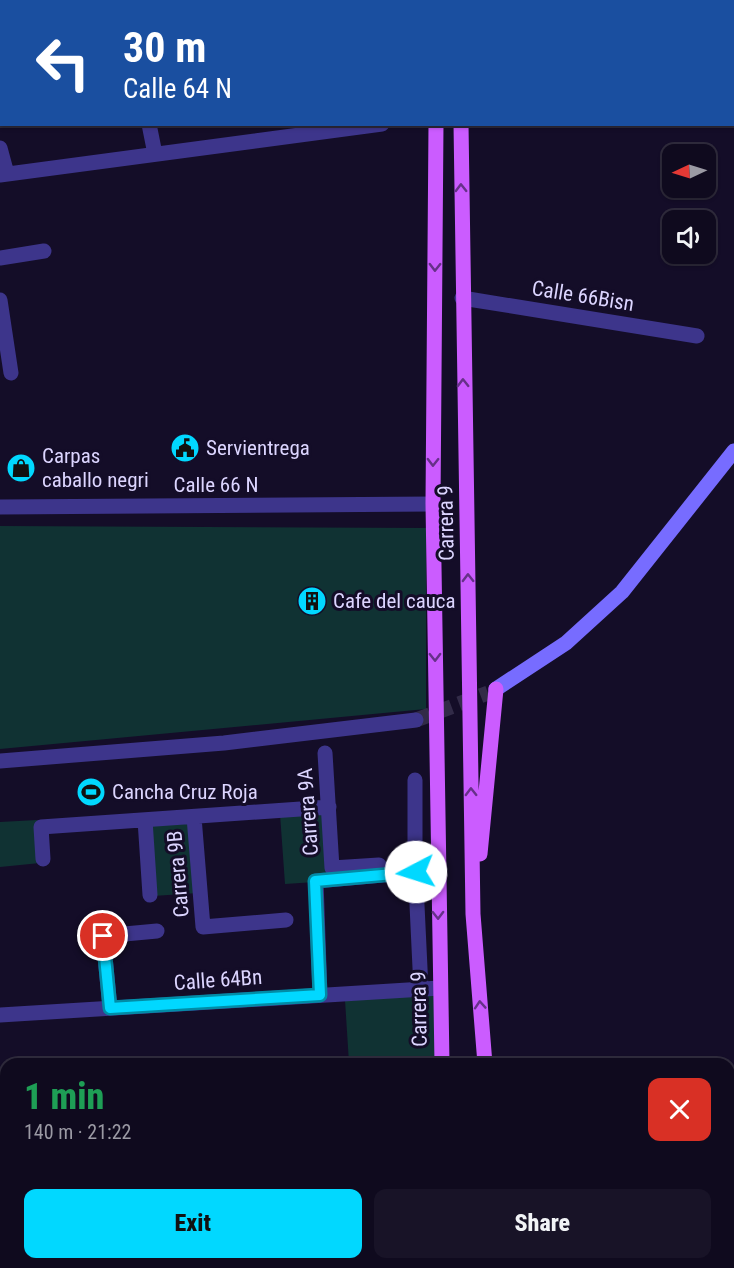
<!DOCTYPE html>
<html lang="en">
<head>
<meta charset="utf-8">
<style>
	body { margin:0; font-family:"Roboto Condensed",sans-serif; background:#181327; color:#f1f3f6; height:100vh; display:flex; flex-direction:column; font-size:22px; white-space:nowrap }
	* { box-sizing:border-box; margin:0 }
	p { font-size:20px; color:#9b9aa4 }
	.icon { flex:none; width:33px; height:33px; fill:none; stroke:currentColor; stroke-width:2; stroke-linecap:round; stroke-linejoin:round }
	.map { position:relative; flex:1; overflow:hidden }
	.panel { position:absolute; left:0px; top:1058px; width:735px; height:212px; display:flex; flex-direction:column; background:#0f0a1e; border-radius:18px 18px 0 0; box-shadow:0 2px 4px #0004,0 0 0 2px #2f2b3c }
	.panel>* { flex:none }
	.banner { position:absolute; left:0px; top:0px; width:735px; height:126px; box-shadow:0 2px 4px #0004,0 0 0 2px #2f2b3c; background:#1a4fa0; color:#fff; overflow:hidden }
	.needle { width:39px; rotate:266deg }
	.controls { position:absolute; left:662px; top:144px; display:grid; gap:12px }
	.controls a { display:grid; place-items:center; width:54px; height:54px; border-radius:12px; background:#0f0a1e; box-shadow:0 2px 4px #0004,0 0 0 2px #2f2b3c; font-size:30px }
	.pin { position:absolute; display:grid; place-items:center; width:51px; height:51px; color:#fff; margin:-26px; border:3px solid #fff; border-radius:50%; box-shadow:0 2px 6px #0007 }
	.me { position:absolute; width:66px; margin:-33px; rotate:265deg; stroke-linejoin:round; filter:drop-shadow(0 0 4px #0008) }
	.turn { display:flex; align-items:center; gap:21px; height:126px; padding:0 24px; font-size:27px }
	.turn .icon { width:78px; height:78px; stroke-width:2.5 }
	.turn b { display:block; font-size:42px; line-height:51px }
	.round { display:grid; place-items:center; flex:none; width:63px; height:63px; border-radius:12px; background:#181327 }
	.head { display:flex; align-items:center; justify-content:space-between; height:102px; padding:0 24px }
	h1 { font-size:36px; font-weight:800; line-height:45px; color:#1e9e55 }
	.action { display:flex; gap:12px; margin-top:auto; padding:12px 24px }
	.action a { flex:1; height:69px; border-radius:12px; background:#01d8ff; color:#111; font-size:24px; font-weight:800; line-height:69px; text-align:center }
	.action a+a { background:#181327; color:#f1f3f6 }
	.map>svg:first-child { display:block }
	.green { fill:#103233 }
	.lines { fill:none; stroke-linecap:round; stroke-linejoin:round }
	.street-tunnel { stroke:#322b48; stroke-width:15; stroke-dasharray:15 8; stroke-linecap:butt }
	.street { stroke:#3d358b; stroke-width:15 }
	.secondary { stroke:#776cff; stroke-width:15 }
	.primary { stroke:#cb5cff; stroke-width:15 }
	.oneway { stroke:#663189 }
	.route-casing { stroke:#018ca6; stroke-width:15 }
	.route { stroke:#01d8ff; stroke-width:10 }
	.labels { text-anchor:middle; stroke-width:6; stroke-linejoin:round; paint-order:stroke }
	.street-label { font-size:21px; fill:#dcd5ff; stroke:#140d28 }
	.poi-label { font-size:21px; fill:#dcd5ff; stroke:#140d28; text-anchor:start }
</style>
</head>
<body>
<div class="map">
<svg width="734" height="1268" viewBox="0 0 734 1268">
	<rect width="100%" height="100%" fill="#140d28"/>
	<path class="green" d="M 0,526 L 426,528 L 426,709 L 0,749 Z
		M 325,811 L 330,881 L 285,884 L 280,814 Z
		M 192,819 L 198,893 L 153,896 L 147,822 Z
		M 37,820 L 40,863 L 0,867 L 0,822 Z
		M 434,993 L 435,1063 L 349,1063 L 345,1000 Z"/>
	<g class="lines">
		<path class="street-tunnel" d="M 416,720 L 488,693"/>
		<path class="street" d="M 125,0 L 126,2
			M 724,0 L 724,2
			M 734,36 L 734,37
			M 149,124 L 155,154
			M 0,148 L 7,174
			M 0,175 L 382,124
			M 0,258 L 44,251
			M 462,298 L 697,336
			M 0,300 L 11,373
			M 0,507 L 433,504
			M 325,753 L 332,868 L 379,865
			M 0,761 L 224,743 L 416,720
			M 415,780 L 415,863 L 421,989
			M 194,817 L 203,927 L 286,920
			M 145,820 L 150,895
			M 43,859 L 41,827 L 329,807
			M 320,995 L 316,881 L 416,872
			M 110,1008 L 103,936 L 157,931
			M 0,1015 L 440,988
			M 0,1139 L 6,1139
			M 729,1259 L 734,1249"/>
		<path class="secondary" d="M 496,689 L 566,643 L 622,592 L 734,451"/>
		<path class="primary" d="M 434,0 L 434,2
			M 458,0 L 458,2
			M 436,124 L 433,504 L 442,1064
			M 461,124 L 473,914 L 485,1064
			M 480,854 L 496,689
			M 459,1263 L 460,1268
			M 504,1263 L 505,1268"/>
	</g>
	<defs><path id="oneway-chevron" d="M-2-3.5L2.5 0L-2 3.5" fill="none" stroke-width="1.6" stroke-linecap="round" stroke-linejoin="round" transform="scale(1.5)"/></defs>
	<g class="oneway">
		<use href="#oneway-chevron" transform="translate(461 188) rotate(-91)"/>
		<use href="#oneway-chevron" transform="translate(435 267) rotate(91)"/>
		<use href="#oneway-chevron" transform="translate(463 383) rotate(-91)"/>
		<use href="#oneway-chevron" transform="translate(433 462) rotate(91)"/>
		<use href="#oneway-chevron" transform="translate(468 578) rotate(-91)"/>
		<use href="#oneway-chevron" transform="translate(435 657) rotate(89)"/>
		<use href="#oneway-chevron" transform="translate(471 792) rotate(-91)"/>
		<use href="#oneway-chevron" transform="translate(438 915) rotate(89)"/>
		<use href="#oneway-chevron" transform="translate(480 1005) rotate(-94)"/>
	</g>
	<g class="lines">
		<g class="route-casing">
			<path id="route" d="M 103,936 L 110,1008 L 320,995 L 315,881 L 416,872"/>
		</g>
		<use href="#route" class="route"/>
	</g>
	<defs>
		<g id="civic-disc" transform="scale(1.5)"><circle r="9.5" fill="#01d8ff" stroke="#140d28"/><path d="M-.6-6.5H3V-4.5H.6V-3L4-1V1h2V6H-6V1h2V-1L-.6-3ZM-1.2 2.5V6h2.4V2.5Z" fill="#111"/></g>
		<g id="shop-disc" transform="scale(1.5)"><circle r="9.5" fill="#01d8ff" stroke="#140d28"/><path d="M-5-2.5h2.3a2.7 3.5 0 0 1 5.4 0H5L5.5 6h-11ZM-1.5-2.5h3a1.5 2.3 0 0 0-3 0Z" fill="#111"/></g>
		<g id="building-disc" transform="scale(1.5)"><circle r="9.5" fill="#01d8ff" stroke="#140d28"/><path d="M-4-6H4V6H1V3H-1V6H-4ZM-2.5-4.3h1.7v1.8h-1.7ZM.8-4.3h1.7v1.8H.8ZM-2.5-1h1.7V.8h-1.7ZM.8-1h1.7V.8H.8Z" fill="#111"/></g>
		<g id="stadium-disc" transform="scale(1.5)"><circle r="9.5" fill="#01d8ff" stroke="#140d28"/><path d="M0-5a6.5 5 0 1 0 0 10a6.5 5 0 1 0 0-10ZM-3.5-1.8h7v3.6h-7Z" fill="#111"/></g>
	</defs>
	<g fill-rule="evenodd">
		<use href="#civic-disc" x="185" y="448"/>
		<use href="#shop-disc" x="21" y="468"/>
		<use href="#building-disc" x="312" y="601"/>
		<use href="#stadium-disc" x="91" y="792"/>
	</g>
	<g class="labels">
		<g class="street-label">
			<text transform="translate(583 296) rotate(9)" y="7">Calle 66Bisn</text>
			<text x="216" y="492">Calle 66 N</text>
			<text transform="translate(446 523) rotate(-91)" y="7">Carrera 9</text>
			<text transform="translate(308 812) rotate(-94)" y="7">Carrera 9A</text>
			<text transform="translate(178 874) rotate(-95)" y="7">Carrera 9B</text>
			<text transform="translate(218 980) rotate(-4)" y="7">Calle 64Bn</text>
			<text transform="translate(419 1009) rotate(-91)" y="7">Carrera 9</text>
		</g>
		<g class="poi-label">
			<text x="206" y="455">Servientrega</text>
			<text x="42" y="463">Carpas<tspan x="42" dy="24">caballo negri</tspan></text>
			<text x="333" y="608">Cafe del cauca</text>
			<text x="112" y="799">Cancha Cruz Roja</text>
		</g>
	</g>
</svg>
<div class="controls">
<a><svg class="needle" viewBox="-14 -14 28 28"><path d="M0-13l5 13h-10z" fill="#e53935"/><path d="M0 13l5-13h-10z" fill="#9b9aa4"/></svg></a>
<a><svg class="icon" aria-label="sound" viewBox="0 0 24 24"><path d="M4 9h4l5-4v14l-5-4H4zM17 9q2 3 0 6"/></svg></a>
</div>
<div class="pin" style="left:103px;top:936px;background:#d93025"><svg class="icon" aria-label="arrive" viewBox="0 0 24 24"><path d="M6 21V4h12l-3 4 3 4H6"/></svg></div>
<svg class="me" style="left:416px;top:872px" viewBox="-20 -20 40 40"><circle r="19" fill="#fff"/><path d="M0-13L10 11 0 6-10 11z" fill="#01d8ff"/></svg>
<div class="banner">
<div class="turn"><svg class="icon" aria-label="left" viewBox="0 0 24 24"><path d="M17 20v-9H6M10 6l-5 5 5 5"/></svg><div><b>30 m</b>Calle 64 N</div></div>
</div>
<section class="panel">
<div class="head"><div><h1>1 min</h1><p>140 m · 21:22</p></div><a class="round" style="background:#d93025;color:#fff"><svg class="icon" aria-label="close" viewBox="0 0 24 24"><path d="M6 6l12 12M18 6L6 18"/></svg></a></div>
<div class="action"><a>Exit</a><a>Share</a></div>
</section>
</div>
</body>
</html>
